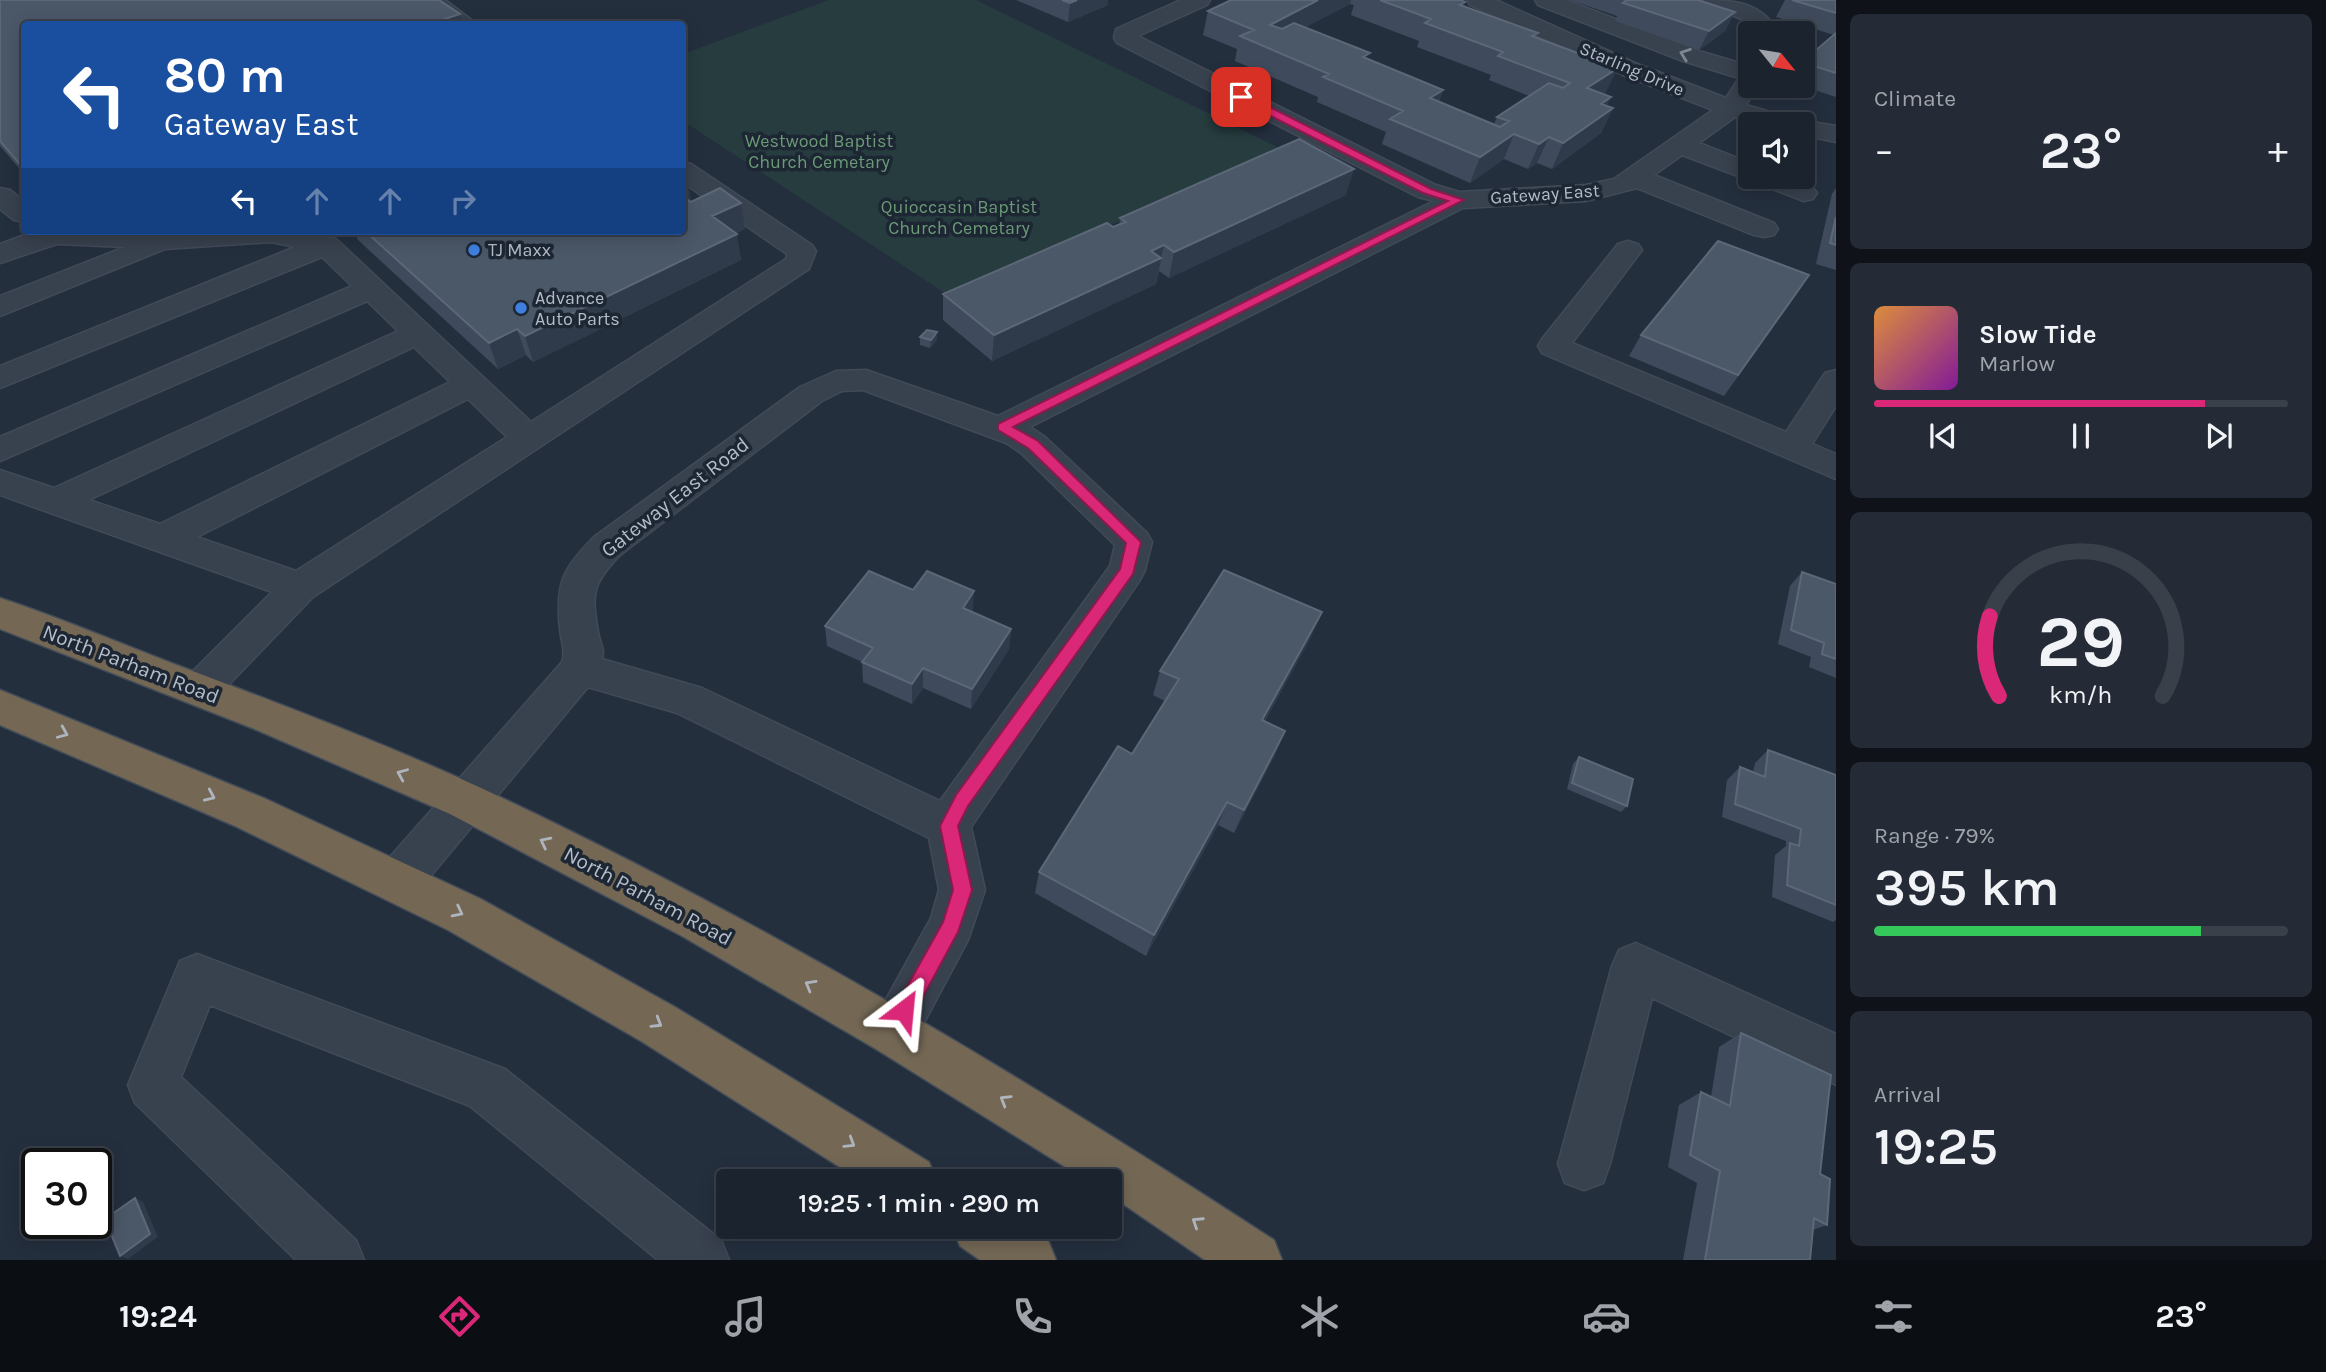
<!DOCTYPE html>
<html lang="en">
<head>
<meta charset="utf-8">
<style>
  :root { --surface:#1b232e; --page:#242b36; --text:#f1f3f6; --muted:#a0a4aa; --line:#39404a; --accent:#db2777 }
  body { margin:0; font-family:Karla,sans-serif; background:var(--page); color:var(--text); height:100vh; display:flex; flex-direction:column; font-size:26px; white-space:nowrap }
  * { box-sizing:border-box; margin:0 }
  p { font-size:23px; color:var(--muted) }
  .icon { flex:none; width:38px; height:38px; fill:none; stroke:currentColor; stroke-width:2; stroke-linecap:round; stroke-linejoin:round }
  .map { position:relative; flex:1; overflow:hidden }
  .panel { display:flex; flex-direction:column; gap:14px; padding:14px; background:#0f1319; width:490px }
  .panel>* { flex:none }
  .guide { position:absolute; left:21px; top:21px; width:665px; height:214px; border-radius:7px; box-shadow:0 4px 18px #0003,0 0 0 2px var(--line); background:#1a4fa0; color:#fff; overflow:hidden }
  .needle { width:46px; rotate:120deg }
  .tools { position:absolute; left:1738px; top:21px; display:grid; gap:14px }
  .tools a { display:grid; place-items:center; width:77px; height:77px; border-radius:7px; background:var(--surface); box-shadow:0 4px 18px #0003,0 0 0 2px var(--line); font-size:35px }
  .speed { position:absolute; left:21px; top:1148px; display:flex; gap:14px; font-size:35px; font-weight:700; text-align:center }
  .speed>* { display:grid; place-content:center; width:91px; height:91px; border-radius:50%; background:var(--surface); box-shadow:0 4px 18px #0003,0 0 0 2px var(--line); line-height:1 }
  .speed .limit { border:4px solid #111; border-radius:10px; background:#fff; color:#111 }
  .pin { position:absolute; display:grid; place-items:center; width:60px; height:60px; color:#fff; margin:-30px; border-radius:14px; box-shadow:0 4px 10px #0006 }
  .me { position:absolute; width:77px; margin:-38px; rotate:29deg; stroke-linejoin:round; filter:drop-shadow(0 0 5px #0008) }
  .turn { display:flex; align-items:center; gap:24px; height:147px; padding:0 28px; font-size:32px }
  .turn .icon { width:91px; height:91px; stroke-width:2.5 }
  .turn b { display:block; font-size:49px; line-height:60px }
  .lanes { display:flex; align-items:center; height:66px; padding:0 28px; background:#0003; justify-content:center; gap:35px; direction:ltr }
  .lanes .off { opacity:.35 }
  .big { font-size:52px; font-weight:600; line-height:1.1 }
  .panel .widget { flex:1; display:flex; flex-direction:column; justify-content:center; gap:10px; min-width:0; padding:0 24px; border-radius:10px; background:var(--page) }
  .panel .dial { align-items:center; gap:0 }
  .dial svg { height:182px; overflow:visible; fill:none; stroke:var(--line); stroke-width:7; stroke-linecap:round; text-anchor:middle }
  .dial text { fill:var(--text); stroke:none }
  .song { display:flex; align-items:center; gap:21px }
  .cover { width:84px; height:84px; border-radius:10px; background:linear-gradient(135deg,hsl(30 70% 55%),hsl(290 70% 35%)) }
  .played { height:7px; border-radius:4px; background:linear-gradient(90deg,var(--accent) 80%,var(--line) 80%) }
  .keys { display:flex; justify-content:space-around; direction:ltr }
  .heat { display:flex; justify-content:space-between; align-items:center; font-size:38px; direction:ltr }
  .charge { height:10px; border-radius:5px; background:linear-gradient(90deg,#34c759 79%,var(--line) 0) }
  .trip { position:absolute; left:716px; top:1169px; width:406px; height:70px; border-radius:7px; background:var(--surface); box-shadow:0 4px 18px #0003,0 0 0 2px var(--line); font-weight:600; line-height:70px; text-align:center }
  .tab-bar { display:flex; height:112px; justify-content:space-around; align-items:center; background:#0b0e12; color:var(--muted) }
  .tab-bar .icon { width:49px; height:49px }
  .tab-bar .active { color:var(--accent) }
  .tab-bar b { font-size:32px; color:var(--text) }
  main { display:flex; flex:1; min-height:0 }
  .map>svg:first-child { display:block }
  .green { fill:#263c3f }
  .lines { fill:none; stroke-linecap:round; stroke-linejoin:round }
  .minor-casing { stroke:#414a57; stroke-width:3 }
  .highway-casing { stroke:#434c59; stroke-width:3 }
  .minor { fill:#38414e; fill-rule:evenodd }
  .highway { fill:#746855; fill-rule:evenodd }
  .wall { fill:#3f4b5c; fill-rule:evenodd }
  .shaded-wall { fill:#2f3b4b }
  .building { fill:#4b5868; stroke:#5c6777; stroke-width:2 }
  .oneway { stroke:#7c8592 }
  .oneway2 { stroke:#aeb4bd }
  .route { fill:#db2777; stroke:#8e194d; stroke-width:2 }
  .shop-dot { fill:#3f7fe0; stroke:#1d2633; stroke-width:2.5 }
  .labels { text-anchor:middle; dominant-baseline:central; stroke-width:7; stroke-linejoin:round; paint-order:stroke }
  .far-street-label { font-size:18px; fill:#b4bcc9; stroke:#1d2633 }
  .far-park-label { font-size:18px; fill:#6b9a76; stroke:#1d2633 }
  .far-poi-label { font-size:18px; fill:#b4bcc9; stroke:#1d2633; text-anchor:start }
  .street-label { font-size:21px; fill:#b4bcc9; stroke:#1d2633 }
</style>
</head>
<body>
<main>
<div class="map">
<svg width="1836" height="1260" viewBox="0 0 1836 1260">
  <rect width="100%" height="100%" fill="#242f3e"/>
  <path class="green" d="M829 0H976L1284 150 948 295 683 121V54Z"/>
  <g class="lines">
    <defs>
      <path id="minor" d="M419 0H445L477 24H452Z
        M1181 0H1210L1207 5 1138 36 1436 185 1459 192 1586 185 1614 179 1713 110 1623 75 1470 5 1467 0H1496L1640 65 1726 98 1739 78 1683 61 1538 5 1535 0H1566L1699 51 1750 66V86H1758L1746 105 1800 120 1836 126V142L1802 135V124H1761L1735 117 1699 143 1750 163V177C1771 177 1804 173 1817 193L1813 199 1804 201 1682 155 1654 175 1774 223 1778 229 1774 235 1764 237 1754 235 1637 188 1586 201 1463 208 1030 427 1045 437 1147 533 1152 542 1145 570 1140 580 971 827 985 890 968 940 910 1049 893 1056 876 1049 868 1032 931 918 939 890 929 838 677 713 588 687 414 896 398 902 382 896 375 881 382 866 562 662C566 649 561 642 560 630 555 583 562 570 594 537L800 387 836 371 866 370 998 416 1434 201 1418 197 1117 43 1114 38 1116 29ZM863 390 1006 443 1021 453 1115 545 1110 566 940 801 702 688 602 659C605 649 600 643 598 632 591 592 593 584 620 555L822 401 842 391Z
        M1703 0C1738 0 1760 3 1781 33H1758L1749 22 1706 5Z
        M682 162 691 164 812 245 816 251 809 269 313 597 213 701 199 706 185 701 179 690 185 679 272 592 0 495V470L54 488 398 331 367 301 0 461V437L352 286 322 257 0 388V366L295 247 271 242 165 249 0 316V296L125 247 57 244 0 263V244L35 231H298L336 239 531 422 786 259 787 254 682 182ZM414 347 450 382 160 524 89 500ZM468 399 507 437 296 571 197 537Z
        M0 188 10 190 24 201V222L14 220 0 209Z
        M1628 241 1638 244 1642 250 1572 343 1786 432 1825 373 1836 370V406L1812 444 1836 454V479L1542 353 1538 346 1542 339 1618 244Z
        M1636 943 1836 1034V1085L1652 998 1610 1164 1603 1183 1584 1190 1565 1183 1558 1164 1612 966 1619 950Z
        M197 954 505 1069 721 1240 729 1260H658L470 1106 210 1005 181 1077 356 1240 364 1260H296L135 1103 128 1085 180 961Z"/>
      <path id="highway" d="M0 598C61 618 121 644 182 667 282 705 384 743 481 788 757 917 1019 1074 1274 1240L1282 1260H1205L1110 1195V1181H1088L876 1049 682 936 450 814 257 730 0 629Z
        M0 690 266 799 481 899 675 1007 929 1162 937 1181H862L641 1041 448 930 235 826 0 725Z
        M952 1227H1027L1048 1240 1056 1260H980L960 1246Z"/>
    </defs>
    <use href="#minor" class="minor-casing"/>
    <use href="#highway" class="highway-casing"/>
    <use href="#minor" class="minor"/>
    <use href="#highway" class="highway"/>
  </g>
  <path class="wall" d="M0 0 460 14 463 24H24V174L0 146Z
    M1016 0H1108V5L1068 22Z
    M1231 0H1461L1464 6 1536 38 1606 92 1604 94 1607 106 1613 108 1601 133 1552 169 1537 163 1528 169 1504 159 1470 183 1382 144 1386 132 1317 102 1318 97 1235 61 1237 49 1203 35 1208 11ZM1350 4 1354 5 1351 15 1419 41 1417 47 1491 75 1489 80 1529 96 1497 117 1494 124 1439 102 1443 90 1368 59 1305 27Z
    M1570 0H1698L1735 12 1725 31 1699 50 1615 21 1617 16Z
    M1785 0H1836V97L1802 86V62L1834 35 1776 17Z
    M687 180 691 202 745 229 736 233 741 260 533 362 526 355 498 369 358 240 354 231H682Z
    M1836 188V270L1816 264 1832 194Z
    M1346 195 1169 278 1159 271 1156 284 992 361 943 320V294L1113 227 1119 225 1120 218Z
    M1795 296 1724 396 1629 356 1641 335Z
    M937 332V340L930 348 920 345V337Z
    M1802 572 1836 584V678L1809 667 1811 657 1778 644 1790 586Z
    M913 590 973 611 972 612 1011 629 1009 649 971 709 923 688 912 704 863 682 862 662 827 646 825 626Z
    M1311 637 1265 721 1285 731 1275 755 1234 833 1218 825 1146 956 1035 893 1039 872 1132 754 1165 701 1153 695 1160 671Z
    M1768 750 1836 775V920L1833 922 1772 897 1775 855 1786 846V841L1722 817 1727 780 1740 767 1753 772 1755 763Z
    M1579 757 1627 806 1621 812 1567 789 1573 764Z
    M1741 1033 1820 1174 1827 1225 1813 1230 1810 1260H1683L1697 1183 1668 1167 1679 1105 1701 1092 1711 1097 1719 1047Z"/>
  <path class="shaded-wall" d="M1077 0H1108V5L1068 22 1070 3Z
    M1318 0H1351L1350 4 1266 48 1270 25Z
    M1735 12 1725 31 1699 50 1709 31Z
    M460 14 463 24H430Z
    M1618 68 1606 92 1576 113 1587 88Z
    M1443 90 1434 114 1430 98Z
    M1611 97 1602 116 1613 108 1601 133 1552 169 1563 143 1601 104Z
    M1514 134 1504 159 1470 183 1480 157Z
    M1549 137 1537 163 1528 169 1539 144Z
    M1354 169 1346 195 1169 278 1174 252Z
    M687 180 692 205 682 209V182Z
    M741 203 745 229 716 242 712 216Z
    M737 234 741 260 533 362 525 336Z
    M1164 245 1156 284 992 361 994 335Z
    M517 329 526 355 498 369 489 343Z
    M937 332V340L930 348 931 340Z
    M974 591 973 611 962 628 963 608Z
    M1322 612 1311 637 1252 744 1262 720Z
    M1011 629 1009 649 971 709 972 689Z
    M923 668V688L912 704V684Z
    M1285 731 1275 755 1234 833 1244 810Z
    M1227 802 1218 825 1146 956 1154 935Z
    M135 1198 143 1202 158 1237 128 1259 120 1256Z"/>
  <path class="building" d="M0 0H439L460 14 430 24H431H24V169L0 141Z
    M1062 0H1077L1070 3Z
    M1231 0H1318L1270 25 1282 29 1294 23 1370 53 1363 57 1443 90 1430 98 1500 127 1509 121 1497 117 1549 83 1563 88 1570 83 1498 56 1503 52 1425 23 1431 19 1380 0H1461L1465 2 1460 5 1538 33 1532 36 1618 68 1587 88 1611 97 1601 104 1613 108 1563 143 1549 137 1539 144 1514 134 1480 157 1390 119 1403 111 1323 77 1329 74 1240 36 1254 30 1208 11Z
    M1627 0H1698L1735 12 1709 31 1623 3Z
    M1792 0H1836V13Z
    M1836 33V73L1802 62Z
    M1299 139 1354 169 1174 252 1164 245 1151 251 1161 258 994 335 943 294 1107 223 1113 227 1126 222 1120 218Z
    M720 188 741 203 712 216 737 234 525 336 517 329 489 343 365 231H682V196L691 202Z
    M1836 217V245L1830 243Z
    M1718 241 1809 275 1738 375 1641 335Z
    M927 330 937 332 931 340 920 337Z
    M1224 570 1322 612 1262 720 1285 731 1244 810 1227 802 1154 935 1039 872 1118 746 1132 754 1179 679 1160 671Z
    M869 571 913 590 927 571 974 591 963 608 1011 629 972 689 923 668 912 684 862 662 873 648 825 626Z
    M1802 572 1836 584V659L1822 654 1824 643 1791 630Z
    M1768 750 1836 775V905L1787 885 1790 843 1799 846 1801 829 1735 804 1740 767 1765 777Z
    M1579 757 1633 779 1627 806 1572 783Z
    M1741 1033 1831 1075 1820 1174 1830 1179 1827 1225 1814 1218 1810 1260H1705L1720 1171 1690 1155 1701 1092 1730 1106Z
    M135 1198 150 1234 120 1256 105 1219Z"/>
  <defs><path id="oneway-chevron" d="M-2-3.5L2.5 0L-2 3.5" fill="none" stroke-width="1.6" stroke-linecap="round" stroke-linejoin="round" transform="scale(1.75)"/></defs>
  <use class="oneway" href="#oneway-chevron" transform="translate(1685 54) rotate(-160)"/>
  <g class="oneway2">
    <use href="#oneway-chevron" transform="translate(63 733) rotate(23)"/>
    <use href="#oneway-chevron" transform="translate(402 774) rotate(-157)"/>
    <use href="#oneway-chevron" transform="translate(210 796) rotate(24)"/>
    <use href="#oneway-chevron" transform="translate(545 842) rotate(-153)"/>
    <use href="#oneway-chevron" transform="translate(458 912) rotate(27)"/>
    <use href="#oneway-chevron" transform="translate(810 985) rotate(-150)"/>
    <use href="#oneway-chevron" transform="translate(657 1023) rotate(31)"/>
    <use href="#oneway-chevron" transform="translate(1005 1100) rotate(-149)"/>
    <use href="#oneway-chevron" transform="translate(850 1143) rotate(32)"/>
    <use href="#oneway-chevron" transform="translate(1197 1222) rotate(-147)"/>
  </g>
  <path class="route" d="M1237 94H1244L1431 189 1464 200 1013 427 1038 441 1141 542 1133 574 968 806 958 826 972 890 958 932 912 1017 904 1020 897 1017 894 1010 943 922 953 890 940 826 956 795 1120 569 1126 543 1028 448 998 430V424L1448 201 1423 193 1237 99Z"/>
  <g class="shop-dot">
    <circle cx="474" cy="250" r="7"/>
    <circle cx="521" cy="308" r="7"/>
  </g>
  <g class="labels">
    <g class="far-street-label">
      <text transform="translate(1632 69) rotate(23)">Starling Drive</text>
      <text transform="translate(1545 194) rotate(-4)">Gateway East</text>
    </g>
    <g class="far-park-label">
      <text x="819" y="141">Westwood Baptist<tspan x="819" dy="21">Church Cemetary</tspan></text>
      <text x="959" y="207">Quioccasin Baptist<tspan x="959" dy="21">Church Cemetary</tspan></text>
    </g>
    <g class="far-poi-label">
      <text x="488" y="250">TJ Maxx</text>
      <text x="535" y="298">Advance<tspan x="535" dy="21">Auto Parts</tspan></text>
    </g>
    <g class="street-label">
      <text transform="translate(675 497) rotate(-38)">Gateway East Road</text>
      <text transform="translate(131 664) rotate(21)">North Parham Road</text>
      <text transform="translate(648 896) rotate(28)">North Parham Road</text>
    </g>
  </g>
</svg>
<div class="tools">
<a><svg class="needle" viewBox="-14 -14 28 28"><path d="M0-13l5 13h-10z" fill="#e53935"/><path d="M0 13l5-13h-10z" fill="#a0a4aa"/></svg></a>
<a><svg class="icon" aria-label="sound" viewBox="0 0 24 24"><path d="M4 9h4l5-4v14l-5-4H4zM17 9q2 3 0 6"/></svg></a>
</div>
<div class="speed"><div class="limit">30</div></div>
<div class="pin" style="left:1241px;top:97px;background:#d93025"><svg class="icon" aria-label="arrive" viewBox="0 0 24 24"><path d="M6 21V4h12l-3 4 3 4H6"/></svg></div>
<svg class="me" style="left:904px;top:1010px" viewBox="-20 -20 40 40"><path d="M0-17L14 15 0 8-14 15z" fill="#db2777" stroke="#fff" stroke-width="4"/></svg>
<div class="trip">19:25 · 1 min · 290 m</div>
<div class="guide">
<div class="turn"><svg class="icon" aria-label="left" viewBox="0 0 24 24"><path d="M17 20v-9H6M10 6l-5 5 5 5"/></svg><div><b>80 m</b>Gateway East</div></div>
<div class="lanes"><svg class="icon" aria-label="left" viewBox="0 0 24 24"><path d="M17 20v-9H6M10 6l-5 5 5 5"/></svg><svg class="icon off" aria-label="ahead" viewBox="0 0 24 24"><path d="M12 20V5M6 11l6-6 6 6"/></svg><svg class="icon off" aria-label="ahead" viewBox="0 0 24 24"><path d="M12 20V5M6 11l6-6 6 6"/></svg><svg class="icon off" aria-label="right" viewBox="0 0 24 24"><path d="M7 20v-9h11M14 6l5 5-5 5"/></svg></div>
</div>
</div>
<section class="panel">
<div class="widget"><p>Climate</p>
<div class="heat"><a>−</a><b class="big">23°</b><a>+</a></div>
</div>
<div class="widget">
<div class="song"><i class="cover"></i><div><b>Slow Tide</b><p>Marlow</p></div></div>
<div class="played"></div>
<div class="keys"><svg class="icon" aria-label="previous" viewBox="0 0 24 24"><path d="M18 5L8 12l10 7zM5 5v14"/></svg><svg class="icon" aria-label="pause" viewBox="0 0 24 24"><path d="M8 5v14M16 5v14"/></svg><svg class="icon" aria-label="next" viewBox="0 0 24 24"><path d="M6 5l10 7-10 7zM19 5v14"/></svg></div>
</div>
<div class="widget dial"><svg viewBox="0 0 100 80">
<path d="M14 69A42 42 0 1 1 86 69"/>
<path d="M14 69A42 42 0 0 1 10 34" stroke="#db2777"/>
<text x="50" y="56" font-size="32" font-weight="700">29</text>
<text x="50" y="72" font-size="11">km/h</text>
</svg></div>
<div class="widget"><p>Range · 79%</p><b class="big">395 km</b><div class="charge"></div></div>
<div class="widget"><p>Arrival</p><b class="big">19:25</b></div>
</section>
</main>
<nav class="tab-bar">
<b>19:24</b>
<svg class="icon active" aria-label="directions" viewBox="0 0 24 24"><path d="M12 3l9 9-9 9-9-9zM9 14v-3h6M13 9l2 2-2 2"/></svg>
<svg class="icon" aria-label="music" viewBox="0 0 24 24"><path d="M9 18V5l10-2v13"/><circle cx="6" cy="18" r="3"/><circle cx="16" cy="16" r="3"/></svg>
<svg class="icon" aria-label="phone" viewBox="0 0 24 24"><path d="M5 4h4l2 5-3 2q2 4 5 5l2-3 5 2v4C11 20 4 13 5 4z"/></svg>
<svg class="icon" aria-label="climate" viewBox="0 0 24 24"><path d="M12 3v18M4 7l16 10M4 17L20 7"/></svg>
<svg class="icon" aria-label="car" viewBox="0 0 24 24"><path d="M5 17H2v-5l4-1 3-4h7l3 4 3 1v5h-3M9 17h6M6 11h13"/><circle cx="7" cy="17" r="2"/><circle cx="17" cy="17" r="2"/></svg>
<svg class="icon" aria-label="filters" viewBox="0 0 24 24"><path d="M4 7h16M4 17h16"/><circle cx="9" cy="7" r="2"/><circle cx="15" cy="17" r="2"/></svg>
<b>23°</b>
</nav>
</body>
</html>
